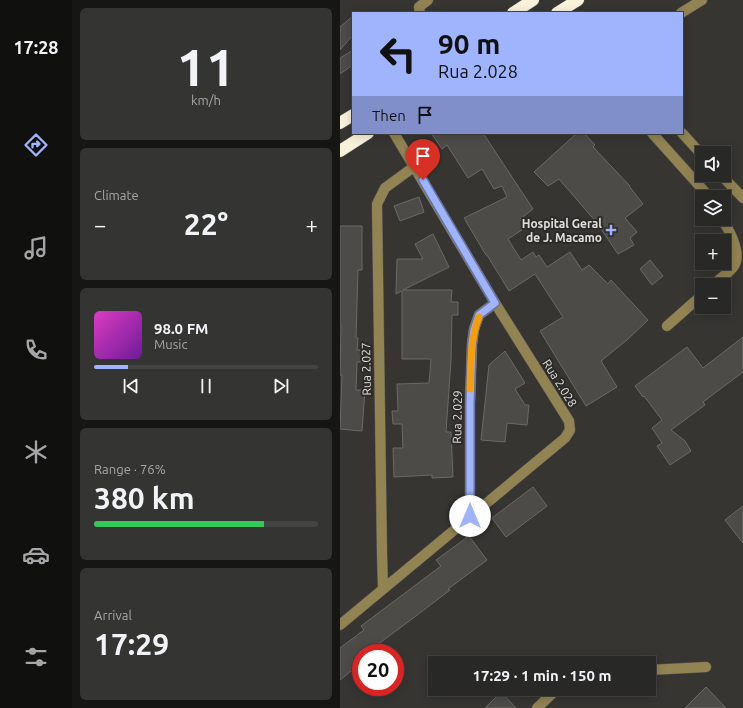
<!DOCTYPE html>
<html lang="en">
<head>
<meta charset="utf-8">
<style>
  :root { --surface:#282826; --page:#343432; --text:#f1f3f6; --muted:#a5a6a7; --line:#444443; --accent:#a0b3fd }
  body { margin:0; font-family:Ubuntu,sans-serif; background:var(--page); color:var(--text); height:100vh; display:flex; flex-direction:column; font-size:15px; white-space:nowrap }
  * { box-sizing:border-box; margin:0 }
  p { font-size:13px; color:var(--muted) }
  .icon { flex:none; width:22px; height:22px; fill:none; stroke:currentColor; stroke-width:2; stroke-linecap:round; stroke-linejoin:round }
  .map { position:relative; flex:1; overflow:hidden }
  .panel { display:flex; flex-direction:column; gap:8px; padding:8px; background:#161615; width:268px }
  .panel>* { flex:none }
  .guide { position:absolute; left:12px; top:12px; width:331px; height:122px; border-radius:0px; box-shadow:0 2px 10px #0003,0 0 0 1px var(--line); background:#a0b3fd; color:#111; overflow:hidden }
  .fabs { position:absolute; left:355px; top:146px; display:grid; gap:8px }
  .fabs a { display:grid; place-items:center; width:36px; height:36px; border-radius:0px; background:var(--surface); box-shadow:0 2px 10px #0003,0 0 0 1px var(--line); font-size:20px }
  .speed { position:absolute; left:12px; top:644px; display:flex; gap:8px; font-size:20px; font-weight:700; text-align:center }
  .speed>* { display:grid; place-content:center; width:52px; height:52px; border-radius:50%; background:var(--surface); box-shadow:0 2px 10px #0003,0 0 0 1px var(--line); line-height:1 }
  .speed .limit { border:6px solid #d22; background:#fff; color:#111 }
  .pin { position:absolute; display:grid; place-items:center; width:34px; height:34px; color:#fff; margin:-41px -17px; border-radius:50% 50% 50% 0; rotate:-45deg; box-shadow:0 0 4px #0007 }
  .pin .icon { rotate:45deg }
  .me { position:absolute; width:44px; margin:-22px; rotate:0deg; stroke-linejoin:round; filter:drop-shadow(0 0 3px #0008) }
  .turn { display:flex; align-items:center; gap:14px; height:84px; padding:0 20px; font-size:18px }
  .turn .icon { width:52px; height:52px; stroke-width:2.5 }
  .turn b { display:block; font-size:28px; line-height:34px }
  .then { display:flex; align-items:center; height:38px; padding:0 20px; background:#0003; gap:8px; font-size:15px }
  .big { font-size:30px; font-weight:700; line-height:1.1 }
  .panel .widget { flex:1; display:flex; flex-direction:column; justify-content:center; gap:6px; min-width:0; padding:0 14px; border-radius:6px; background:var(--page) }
  .panel .dial { align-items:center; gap:0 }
  .dial b { font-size:52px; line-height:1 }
  .song { display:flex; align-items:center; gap:12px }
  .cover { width:48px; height:48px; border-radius:6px; background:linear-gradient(135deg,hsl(310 70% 55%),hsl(280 70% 35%)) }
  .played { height:4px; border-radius:2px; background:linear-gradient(90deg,var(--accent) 15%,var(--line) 15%) }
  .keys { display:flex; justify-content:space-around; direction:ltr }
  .heat { display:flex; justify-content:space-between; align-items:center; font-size:22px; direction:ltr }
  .charge { height:6px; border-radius:3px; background:linear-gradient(90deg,#34c759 76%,var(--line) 0) }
  .trip { position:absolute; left:88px; top:656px; width:228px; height:40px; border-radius:0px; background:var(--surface); box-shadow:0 2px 10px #0003,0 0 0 1px var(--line); font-weight:700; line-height:40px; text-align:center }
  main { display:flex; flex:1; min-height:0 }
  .dock { display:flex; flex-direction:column; width:72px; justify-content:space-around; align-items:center; background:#10100f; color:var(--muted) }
  .dock .icon { width:28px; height:28px }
  .dock .current { color:var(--accent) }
  .dock b { font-size:18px; color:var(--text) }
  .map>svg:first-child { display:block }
  .building { fill:#4c4b48; stroke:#6b6a67 }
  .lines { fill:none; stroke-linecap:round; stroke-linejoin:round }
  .minor-casing { stroke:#555451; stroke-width:11 }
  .highway-casing { stroke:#555451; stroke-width:13 }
  .minor { stroke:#928353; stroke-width:10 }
  .highway { stroke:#f9f2db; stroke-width:12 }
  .route-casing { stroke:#6874a4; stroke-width:10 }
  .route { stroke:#a0b3fd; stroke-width:7 }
  .slow { stroke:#f59e0b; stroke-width:7 }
  .poi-dot { fill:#a0b3fd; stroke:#2c2b28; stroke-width:1.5 }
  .labels { text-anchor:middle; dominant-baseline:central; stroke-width:4; stroke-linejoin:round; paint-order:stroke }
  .poi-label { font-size:12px; font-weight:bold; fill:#e0dfdd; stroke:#2c2b28; text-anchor:end }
  .street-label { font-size:12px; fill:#e0dfdd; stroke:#2c2b28 }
</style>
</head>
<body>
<main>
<nav class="dock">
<b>17:28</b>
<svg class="icon current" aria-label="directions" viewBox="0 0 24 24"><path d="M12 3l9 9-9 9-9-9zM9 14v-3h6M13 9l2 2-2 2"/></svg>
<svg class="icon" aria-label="music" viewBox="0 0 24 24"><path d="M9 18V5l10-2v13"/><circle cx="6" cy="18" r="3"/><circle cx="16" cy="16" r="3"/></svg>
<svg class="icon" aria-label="phone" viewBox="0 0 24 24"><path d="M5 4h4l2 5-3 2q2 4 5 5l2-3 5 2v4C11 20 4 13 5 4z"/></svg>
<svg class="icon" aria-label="climate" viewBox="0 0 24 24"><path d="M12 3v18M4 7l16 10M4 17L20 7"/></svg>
<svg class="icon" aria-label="car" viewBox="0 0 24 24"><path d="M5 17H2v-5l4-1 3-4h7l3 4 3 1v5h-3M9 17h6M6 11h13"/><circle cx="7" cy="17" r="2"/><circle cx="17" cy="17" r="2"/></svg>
<svg class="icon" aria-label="filters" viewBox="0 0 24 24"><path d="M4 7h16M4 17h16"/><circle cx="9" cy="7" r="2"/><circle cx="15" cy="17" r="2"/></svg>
</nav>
<section class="panel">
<div class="widget dial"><b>11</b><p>km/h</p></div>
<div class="widget"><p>Climate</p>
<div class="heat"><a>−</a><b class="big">22°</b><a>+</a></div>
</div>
<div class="widget">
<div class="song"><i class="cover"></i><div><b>98.0 FM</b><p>Music</p></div></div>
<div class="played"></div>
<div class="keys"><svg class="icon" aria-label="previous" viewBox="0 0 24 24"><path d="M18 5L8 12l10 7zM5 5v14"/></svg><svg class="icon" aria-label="pause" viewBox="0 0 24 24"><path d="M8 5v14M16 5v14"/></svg><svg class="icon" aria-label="next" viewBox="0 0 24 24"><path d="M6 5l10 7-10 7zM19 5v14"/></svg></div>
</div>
<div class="widget"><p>Range · 76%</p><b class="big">380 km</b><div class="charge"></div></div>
<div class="widget"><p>Arrival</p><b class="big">17:29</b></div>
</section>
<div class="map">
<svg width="403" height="708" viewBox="0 0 403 708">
  <rect width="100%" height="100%" fill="#363532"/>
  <path class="building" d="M13 16V35L0 50V27Z
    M13 50V65L0 74V58Z
    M91 133H143L193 209 180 219 185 228 168 239 181 260 193 252 196 257 199 255 207 267 230 252 242 270 249 265 268 284 271 280 308 320 288 339 261 361 277 387 246 406 200 331 223 317 195 274 169 291 147 255H146L124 218 167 197 162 186 154 189 142 169 128 178 107 145 102 149Z
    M237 133H244L255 145 253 147 290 186H289L303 204 285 218 297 232 290 238 294 245 278 254 257 223 219 179 208 186 194 172Z
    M79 197 84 212 60 221 54 206Z
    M0 226H22V270H18L16 338H18L17 350H23V362H17L16 390H25L22 431 0 429 2 375H0L1 326H0Z
    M93 234 109 267 63 290H112L111 302H118V315H112L111 360 106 432H111L113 477 92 478V475L54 477 53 448H63L62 424H53L52 411H58L57 384 89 383 91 359H62V291L56 294 57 259H83L75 244Z
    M310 260 323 276 312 285 300 269Z
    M403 337V372L363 402 365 405 331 430 345 441 351 451 330 465 317 446 322 443 312 428 322 420 304 396 303 397 295 386 347 347 363 368Z
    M165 351 185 383 175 389 185 405H189L187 425 167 423 165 442 141 440 149 365Z
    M193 487 207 506 166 537 152 518Z
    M403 506V543L385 520Z
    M129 536 147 560 108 589 110 590 68 622 26 653H21V663L0 680V648L24 630 21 626 101 566 96 560Z
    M366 687 386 708H345Z
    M161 692 176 708H145Z"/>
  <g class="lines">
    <defs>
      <path id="minor" d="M80 13 79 7 88 0
        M341 13 362 0
        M312 133 364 191 368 197
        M342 133 362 155
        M381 175 403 198
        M373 285C379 279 389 273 394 266 402 253 389 230 382 219
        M327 326 362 295
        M130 516V403L132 344 134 329 139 315 155 303
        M43 588 42 553 37 204 45 188 75 166
        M0 625 225 438 230 430 229 421 155 303 54 133
        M309 670 366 667
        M197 708 217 689"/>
      <path id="highway" d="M173 13 193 0
        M217 13 238 0
        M0 123 13 115
        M0 151 28 133"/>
    </defs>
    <use href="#minor" class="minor-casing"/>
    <use href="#highway" class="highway-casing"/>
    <use href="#minor" class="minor"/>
    <use href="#highway" class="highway"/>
  </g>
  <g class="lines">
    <defs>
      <path id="route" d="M83 180 155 303 139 315 134 330 132 344 130 403V516"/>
    </defs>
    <use href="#route" class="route-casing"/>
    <use href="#route" class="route"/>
    <path class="slow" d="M130 389C131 364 130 340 139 317"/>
  </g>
  <path class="poi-dot" d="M269 224h4v4h4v4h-4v4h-4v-4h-4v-4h4z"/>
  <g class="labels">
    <g class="poi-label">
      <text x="262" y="223">Hospital Geral<tspan x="262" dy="14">de J. Macamo</tspan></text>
    </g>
    <g class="street-label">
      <text transform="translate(26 369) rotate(-91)">Rua 2.027</text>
      <text transform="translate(220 383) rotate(58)">Rua 2.028</text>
      <text transform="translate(117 417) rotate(-89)">Rua 2.029</text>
    </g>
  </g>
</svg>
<div class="fabs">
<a><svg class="icon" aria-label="sound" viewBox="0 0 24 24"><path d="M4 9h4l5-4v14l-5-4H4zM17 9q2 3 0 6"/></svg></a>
<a><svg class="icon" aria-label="layers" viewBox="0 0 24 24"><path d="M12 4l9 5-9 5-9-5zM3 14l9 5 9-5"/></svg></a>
<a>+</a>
<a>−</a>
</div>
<div class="speed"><div class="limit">20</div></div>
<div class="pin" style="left:83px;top:180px;background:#d93025"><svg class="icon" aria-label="arrive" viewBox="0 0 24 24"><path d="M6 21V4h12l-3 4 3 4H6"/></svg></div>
<svg class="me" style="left:130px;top:516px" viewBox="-20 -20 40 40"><circle r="19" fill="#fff"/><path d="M0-13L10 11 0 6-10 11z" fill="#a0b3fd"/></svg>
<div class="trip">17:29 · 1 min · 150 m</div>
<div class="guide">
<div class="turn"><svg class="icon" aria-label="left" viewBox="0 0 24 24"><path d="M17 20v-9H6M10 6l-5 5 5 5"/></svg><div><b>90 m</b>Rua 2.028</div></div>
<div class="then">Then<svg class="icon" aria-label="arrive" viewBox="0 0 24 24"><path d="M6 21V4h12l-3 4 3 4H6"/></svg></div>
</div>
</div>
</main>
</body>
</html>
